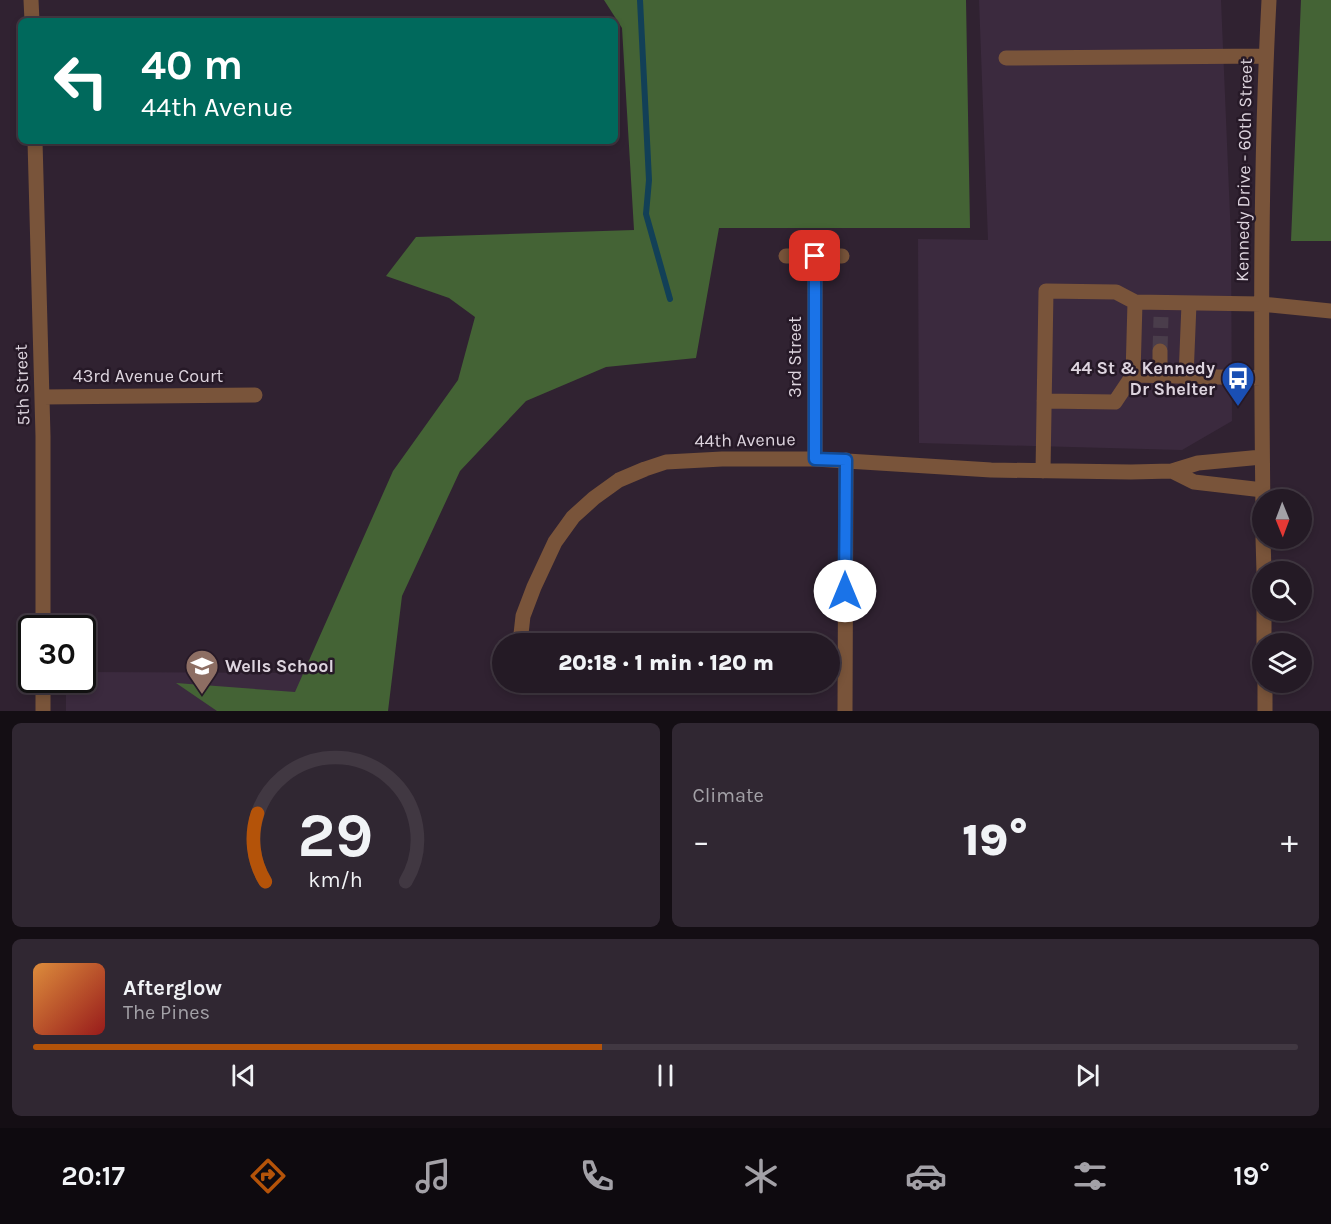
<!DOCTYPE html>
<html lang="en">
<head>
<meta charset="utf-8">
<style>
  :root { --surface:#241a25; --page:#302732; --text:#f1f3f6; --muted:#a3a1a7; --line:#413842; --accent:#b45309 }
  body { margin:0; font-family:Karla,sans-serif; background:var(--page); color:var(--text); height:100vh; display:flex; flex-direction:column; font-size:22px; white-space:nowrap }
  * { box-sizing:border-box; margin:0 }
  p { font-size:20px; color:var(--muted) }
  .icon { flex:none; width:33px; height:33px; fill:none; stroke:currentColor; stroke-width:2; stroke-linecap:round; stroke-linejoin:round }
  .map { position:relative; height:711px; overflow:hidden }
  .side { display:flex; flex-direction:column; gap:12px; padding:12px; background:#140e14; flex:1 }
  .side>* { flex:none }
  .top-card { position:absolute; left:18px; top:18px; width:600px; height:126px; border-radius:9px; box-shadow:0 3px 9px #0003,0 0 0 2px var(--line); background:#00695c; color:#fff; overflow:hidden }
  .needle { width:39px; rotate:179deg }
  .fabs { position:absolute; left:1252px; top:489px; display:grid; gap:12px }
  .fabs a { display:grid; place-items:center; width:60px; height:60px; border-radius:50%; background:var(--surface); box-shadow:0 3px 9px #0003,0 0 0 2px var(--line); font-size:30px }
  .speed { position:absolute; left:18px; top:615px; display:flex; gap:12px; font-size:30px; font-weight:700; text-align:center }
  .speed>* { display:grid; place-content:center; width:78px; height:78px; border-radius:50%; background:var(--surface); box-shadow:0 3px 9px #0003,0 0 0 2px var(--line); line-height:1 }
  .speed .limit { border:3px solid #111; border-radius:9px; background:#fff; color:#111 }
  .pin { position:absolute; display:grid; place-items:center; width:51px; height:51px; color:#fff; margin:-26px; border-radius:12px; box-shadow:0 3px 9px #0006 }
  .me { position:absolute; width:66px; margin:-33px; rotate:0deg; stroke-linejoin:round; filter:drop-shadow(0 0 4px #0008) }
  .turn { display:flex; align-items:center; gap:21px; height:126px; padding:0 24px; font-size:27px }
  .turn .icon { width:78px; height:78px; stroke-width:2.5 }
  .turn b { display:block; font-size:42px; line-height:51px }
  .big { font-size:45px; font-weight:800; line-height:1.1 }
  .side .card { flex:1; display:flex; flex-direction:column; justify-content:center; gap:9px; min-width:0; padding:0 21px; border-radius:9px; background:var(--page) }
  .side .dial { align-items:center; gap:0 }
  .dial svg { height:156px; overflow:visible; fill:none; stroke:var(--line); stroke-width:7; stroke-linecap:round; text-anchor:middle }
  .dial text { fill:var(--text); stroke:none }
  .song { display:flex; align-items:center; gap:18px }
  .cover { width:72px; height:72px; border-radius:9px; background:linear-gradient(135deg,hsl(30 70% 55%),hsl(0 70% 35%)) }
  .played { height:6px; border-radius:3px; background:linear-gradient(90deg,var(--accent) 45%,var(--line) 45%) }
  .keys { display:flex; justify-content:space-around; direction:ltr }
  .heat { display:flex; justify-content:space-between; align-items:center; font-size:33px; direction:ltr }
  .side .tiles { flex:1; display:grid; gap:12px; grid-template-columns:1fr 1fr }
  .card:last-child { grid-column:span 2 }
  .trip { position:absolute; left:492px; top:633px; width:348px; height:60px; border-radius:30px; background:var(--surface); box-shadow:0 3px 9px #0003,0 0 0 2px var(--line); font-weight:800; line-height:60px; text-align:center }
  .dock { display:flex; height:96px; justify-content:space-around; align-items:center; background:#0e0a0f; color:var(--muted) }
  .dock .icon { width:42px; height:42px }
  .dock .selected { color:var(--accent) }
  .dock b { font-size:27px; color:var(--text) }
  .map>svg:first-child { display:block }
  .built { fill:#3b2a3e }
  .forest { fill:#446335 }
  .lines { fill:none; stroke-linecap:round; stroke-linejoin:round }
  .stream { stroke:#124057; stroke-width:6 }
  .minor-tunnel { stroke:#4a3d4b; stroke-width:15; stroke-dasharray:15 8; stroke-linecap:butt }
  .minor { stroke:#79543a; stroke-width:15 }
  .route-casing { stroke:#114b97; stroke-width:15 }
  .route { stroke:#1a73e8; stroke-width:10 }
  .labels { text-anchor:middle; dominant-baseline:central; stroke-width:5; stroke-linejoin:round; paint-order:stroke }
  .street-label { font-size:18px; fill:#ddd4de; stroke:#261927 }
  .poi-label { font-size:18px; font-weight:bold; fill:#ddd4de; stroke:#261927; text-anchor:end }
</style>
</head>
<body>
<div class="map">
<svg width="1331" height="711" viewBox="0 0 1331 711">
  <rect width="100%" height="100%" fill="#302231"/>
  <path class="built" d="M979 0H1221L1231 239 1232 421 1182 450 919 443 918 239 988 240Z
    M83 672 339 673V711H66V680H82Z"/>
  <path class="forest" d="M604 0H966L970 228H719L696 358 606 367 526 401 460 471 402 596 388 711H217L176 683 295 692 393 471 458 380 475 317 449 298 386 276 416 237 634 230 622 28Z
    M1301 0H1331V241H1291Z"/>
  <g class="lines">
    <path class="stream" d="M640 0 649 180 646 214 670 299"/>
    <path class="minor-tunnel" d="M1160 351 1161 317"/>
    <path class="minor" d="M31 0 32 21
      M1006 58 1266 56
      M35 141 43 436V628
      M786 256H842
      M815 256V459
      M1133 375 1261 378
      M1160 376V351
      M1186 377 1189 304
      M42 397 255 395
      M1044 401 1115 402 1133 375 1135 302
      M1043 471 1046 291 1116 292 1135 302 1261 304 1331 311
      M1172 471 1194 482 1263 490
      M1263 512C1261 341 1260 170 1269 0
      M1263 538 1264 572
      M1264 610V644
      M523 644 521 634 523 616 534 587 555 542 573 517 594 498 619 480 645 469 666 462 722 459H815L991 470 1131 472 1172 471 1198 463 1262 457
      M1265 682V711
      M43 711V680
      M845 711 846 460"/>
  </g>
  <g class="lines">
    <defs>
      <path id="route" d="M815 256V459L846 460 845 591"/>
    </defs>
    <use href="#route" class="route-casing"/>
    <use href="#route" class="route"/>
  </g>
  <defs>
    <symbol id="bus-pin" viewBox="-11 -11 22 30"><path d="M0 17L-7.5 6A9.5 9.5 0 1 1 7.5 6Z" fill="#1a4fb4" stroke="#261927"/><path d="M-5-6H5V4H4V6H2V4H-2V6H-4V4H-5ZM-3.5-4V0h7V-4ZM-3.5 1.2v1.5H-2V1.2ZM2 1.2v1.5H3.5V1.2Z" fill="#fff"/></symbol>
    <symbol id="school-pin" viewBox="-11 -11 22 30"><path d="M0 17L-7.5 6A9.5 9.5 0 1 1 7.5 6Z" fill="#8d6e63" stroke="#261927"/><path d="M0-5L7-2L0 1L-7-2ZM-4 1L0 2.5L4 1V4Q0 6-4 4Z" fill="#fff"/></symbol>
  </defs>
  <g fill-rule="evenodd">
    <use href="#bus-pin" x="1219" y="359" width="38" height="52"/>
    <use href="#school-pin" x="183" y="647" width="38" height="52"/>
  </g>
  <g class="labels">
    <g class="street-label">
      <text transform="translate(1244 170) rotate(-89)">Kennedy Drive - 60th Street</text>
      <text transform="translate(795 357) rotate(-90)">3rd Street</text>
      <text x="148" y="376">43rd Avenue Court</text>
      <text transform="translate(22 385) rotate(-92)">5th Street</text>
      <text transform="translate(745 440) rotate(-1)">44th Avenue</text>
    </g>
    <g class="poi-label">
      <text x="1215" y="368">44 St &amp; Kennedy<tspan x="1215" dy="21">Dr Shelter</tspan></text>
      <text x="225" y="666" text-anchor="start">Wells School</text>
    </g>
  </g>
</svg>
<div class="fabs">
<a><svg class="needle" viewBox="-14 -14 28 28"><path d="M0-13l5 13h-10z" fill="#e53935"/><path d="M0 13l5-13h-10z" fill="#a3a1a7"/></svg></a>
<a><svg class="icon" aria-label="search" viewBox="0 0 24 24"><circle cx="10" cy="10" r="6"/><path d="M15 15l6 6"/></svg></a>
<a><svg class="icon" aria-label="layers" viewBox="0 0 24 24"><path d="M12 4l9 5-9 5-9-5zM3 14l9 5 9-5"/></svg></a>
</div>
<div class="speed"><div class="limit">30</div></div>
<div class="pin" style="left:815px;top:256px;background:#d93025"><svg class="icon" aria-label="arrive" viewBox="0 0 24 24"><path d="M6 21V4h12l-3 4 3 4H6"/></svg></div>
<svg class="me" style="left:845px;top:591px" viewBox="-20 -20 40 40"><circle r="19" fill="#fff"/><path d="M0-13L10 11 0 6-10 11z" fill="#1a73e8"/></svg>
<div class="trip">20:18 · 1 min · 120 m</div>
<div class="top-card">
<div class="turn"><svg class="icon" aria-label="left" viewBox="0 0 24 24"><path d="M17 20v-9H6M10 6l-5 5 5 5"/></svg><div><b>40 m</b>44th Avenue</div></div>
</div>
</div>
<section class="side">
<div class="tiles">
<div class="card dial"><svg viewBox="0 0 100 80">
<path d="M14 69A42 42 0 1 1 86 69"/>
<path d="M14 69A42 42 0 0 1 10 34" stroke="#b45309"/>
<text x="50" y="56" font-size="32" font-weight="700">29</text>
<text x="50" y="72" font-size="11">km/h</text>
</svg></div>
<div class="card"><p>Climate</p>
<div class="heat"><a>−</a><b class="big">19°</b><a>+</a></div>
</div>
<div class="card">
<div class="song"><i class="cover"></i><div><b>Afterglow</b><p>The Pines</p></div></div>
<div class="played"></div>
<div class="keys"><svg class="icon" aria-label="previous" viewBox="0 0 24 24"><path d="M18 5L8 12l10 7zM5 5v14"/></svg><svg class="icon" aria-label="pause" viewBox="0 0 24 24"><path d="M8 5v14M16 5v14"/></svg><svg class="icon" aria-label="next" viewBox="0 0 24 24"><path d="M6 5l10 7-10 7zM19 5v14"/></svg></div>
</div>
</div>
</section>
<nav class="dock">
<b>20:17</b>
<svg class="icon selected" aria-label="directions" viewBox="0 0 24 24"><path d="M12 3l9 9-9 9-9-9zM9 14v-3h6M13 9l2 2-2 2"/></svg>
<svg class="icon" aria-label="music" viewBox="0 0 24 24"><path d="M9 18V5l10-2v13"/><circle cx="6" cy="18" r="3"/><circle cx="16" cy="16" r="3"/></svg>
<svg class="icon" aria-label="phone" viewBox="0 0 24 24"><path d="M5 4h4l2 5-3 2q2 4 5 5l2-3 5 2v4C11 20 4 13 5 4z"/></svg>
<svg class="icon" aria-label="climate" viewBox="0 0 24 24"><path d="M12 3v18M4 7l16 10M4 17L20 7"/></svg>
<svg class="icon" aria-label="car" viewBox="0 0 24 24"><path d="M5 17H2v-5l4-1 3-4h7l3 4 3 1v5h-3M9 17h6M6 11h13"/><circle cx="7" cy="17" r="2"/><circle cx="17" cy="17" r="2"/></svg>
<svg class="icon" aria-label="filters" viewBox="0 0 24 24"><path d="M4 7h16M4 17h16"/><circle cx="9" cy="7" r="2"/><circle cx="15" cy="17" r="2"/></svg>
<b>19°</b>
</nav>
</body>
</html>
